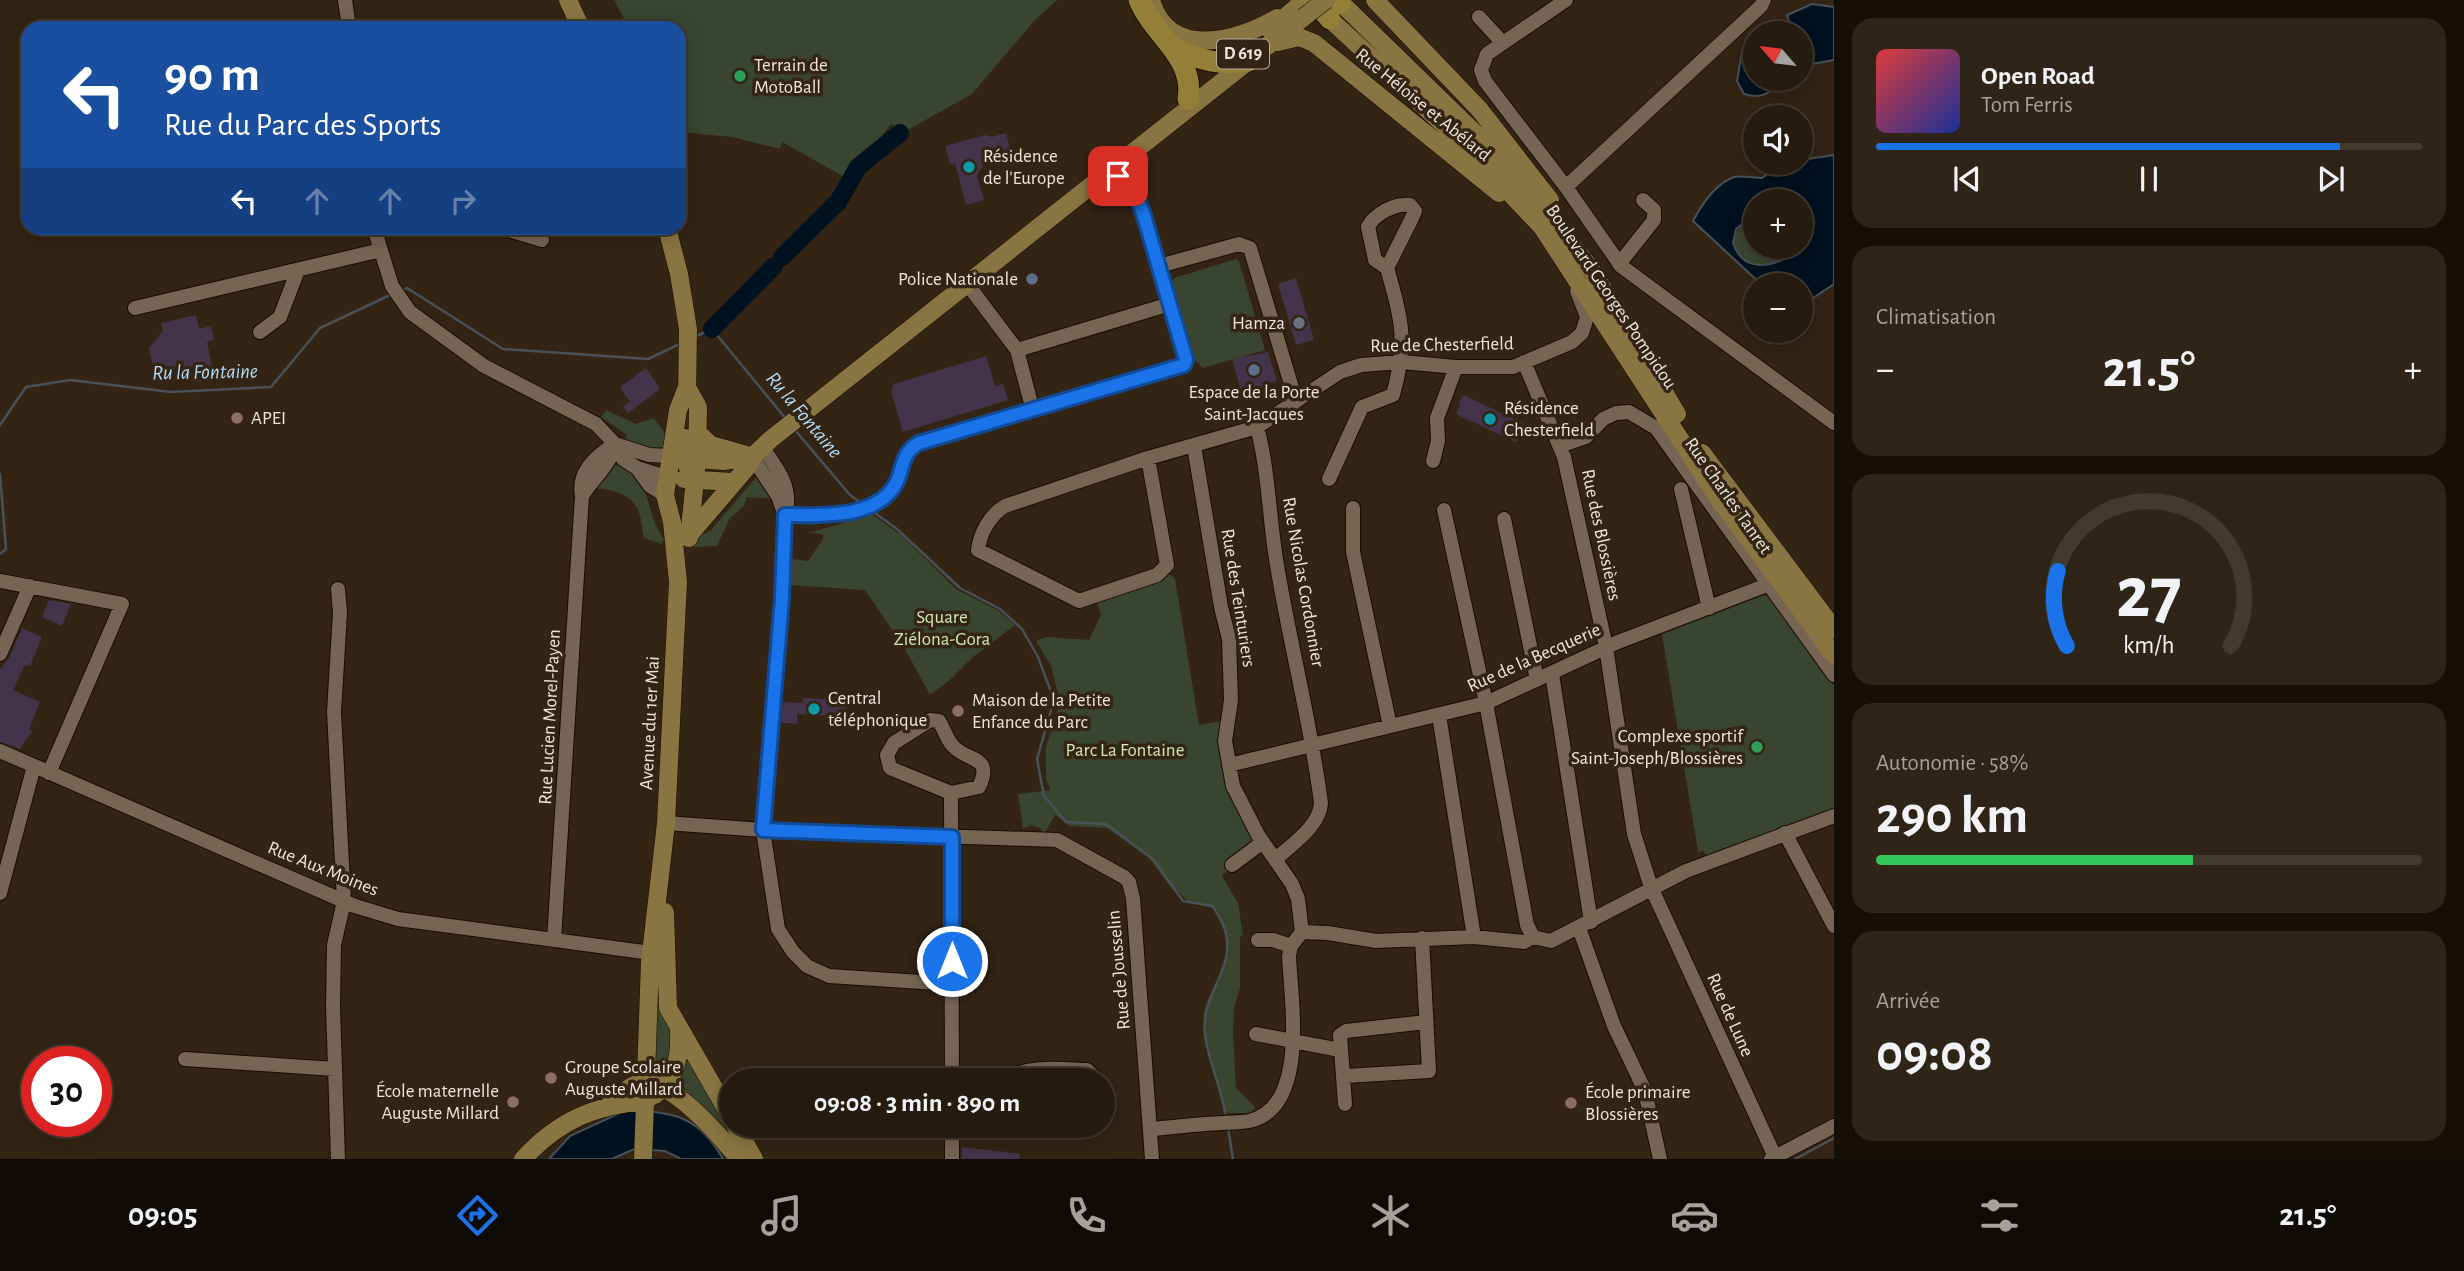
<!DOCTYPE html>
<html lang="fr">
<head>
<meta charset="utf-8">
<style>
  :root { --surface:#261b0f; --page:#2e2418; --text:#f1f3f6; --muted:#a4a19e; --line:#42392f; --accent:#1a73e8 }
  body { margin:0; font-family:"Alegreya Sans",sans-serif; background:var(--page); color:var(--text); height:100vh; display:flex; flex-direction:column; font-size:26px; white-space:nowrap }
  * { box-sizing:border-box; margin:0 }
  p { font-size:23px; color:var(--muted) }
  .icon { flex:none; width:38px; height:38px; fill:none; stroke:currentColor; stroke-width:2; stroke-linecap:round; stroke-linejoin:round }
  .map { position:relative; flex:1; overflow:hidden }
  .panel { display:flex; flex-direction:column; gap:18px; padding:18px; background:#150f08; width:630px }
  .panel>* { flex:none }
  .banner { position:absolute; left:21px; top:21px; width:665px; height:214px; border-radius:21px; box-shadow:0 4px 18px #0003,0 0 0 2px var(--line); background:#1a4fa0; color:#fff; overflow:hidden }
  .needle { width:46px; rotate:298deg }
  .buttons { position:absolute; left:1743px; top:21px; display:grid; gap:14px }
  .buttons a { display:grid; place-items:center; width:70px; height:70px; border-radius:50%; background:var(--surface); box-shadow:0 4px 18px #0003,0 0 0 2px var(--line); font-size:35px }
  .speed { position:absolute; left:21px; top:1046px; display:flex; gap:14px; font-size:35px; font-weight:700; text-align:center }
  .speed>* { display:grid; place-content:center; width:91px; height:91px; border-radius:50%; background:var(--surface); box-shadow:0 4px 18px #0003,0 0 0 2px var(--line); line-height:1 }
  .speed .limit { border:10px solid #d22; background:#fff; color:#111 }
  .pin { position:absolute; display:grid; place-items:center; width:60px; height:60px; color:#fff; margin:-30px; border-radius:14px; box-shadow:0 4px 10px #0006 }
  .me { position:absolute; width:77px; margin:-38px; rotate:0deg; stroke-linejoin:round; filter:drop-shadow(0 0 5px #0008) }
  .turn { display:flex; align-items:center; gap:24px; height:147px; padding:0 28px; font-size:32px }
  .turn .icon { width:91px; height:91px; stroke-width:2.5 }
  .turn b { display:block; font-size:49px; line-height:60px }
  .lanes { display:flex; align-items:center; height:66px; padding:0 28px; background:#0003; justify-content:center; gap:35px; direction:ltr }
  .lanes .off { opacity:.35 }
  .big { font-size:52px; font-weight:700; line-height:1.1 }
  .panel .widget { flex:1; display:flex; flex-direction:column; justify-content:center; gap:10px; min-width:0; padding:0 24px; border-radius:21px; background:var(--page) }
  .panel .dial { align-items:center; gap:0 }
  .dial svg { height:182px; overflow:visible; fill:none; stroke:var(--line); stroke-width:7; stroke-linecap:round; text-anchor:middle }
  .dial text { fill:var(--text); stroke:none }
  .song { display:flex; align-items:center; gap:21px }
  .cover { width:84px; height:84px; border-radius:10px; background:linear-gradient(135deg,hsl(0 70% 55%),hsl(230 70% 35%)) }
  .played { height:7px; border-radius:4px; background:linear-gradient(90deg,var(--accent) 85%,var(--line) 85%) }
  .keys { display:flex; justify-content:space-around; direction:ltr }
  .heat { display:flex; justify-content:space-between; align-items:center; font-size:38px; direction:ltr }
  .charge { height:10px; border-radius:5px; background:linear-gradient(90deg,#34c759 58%,var(--line) 0) }
  .trip { position:absolute; left:719px; top:1068px; width:396px; height:70px; border-radius:35px; background:var(--surface); box-shadow:0 4px 18px #0003,0 0 0 2px var(--line); font-weight:700; line-height:70px; text-align:center }
  .menu { display:flex; height:112px; justify-content:space-around; align-items:center; background:#0f0b06; color:var(--muted) }
  .menu .icon { width:49px; height:49px }
  .menu .on { color:var(--accent) }
  .menu b { font-size:32px; color:var(--text) }
  main { display:flex; flex:1; min-height:0 }
  .map>svg:first-child { display:block }
  .green { fill:#39452f }
  .water { fill:#001120; stroke:#485158; stroke-width:2; fill-rule:evenodd }
  .lines { fill:none; stroke-linecap:round; stroke-linejoin:round }
  .stream { stroke:#485158; stroke-width:2.5 }
  .river { stroke:#001120; stroke-width:18 }
  .building { fill:#44344b }
  .minor-casing { stroke:#1a0c01; stroke-width:16 }
  .major-casing { stroke:#1a0c01; stroke-width:19 }
  .highway-casing { stroke:#1a0c01; stroke-width:23 }
  .minor { stroke:#776553; stroke-width:14 }
  .major { stroke:#887542; stroke-width:18 }
  .highway { stroke:#937f37; stroke-width:21 }
  .major-bridge-casing { stroke:#1a0c01; stroke-width:19; stroke-linecap:butt }
  .major-bridge { stroke:#887542; stroke-width:18 }
  .route-casing { stroke:#114b97; stroke-width:18 }
  .route { stroke:#1a73e8; stroke-width:12 }
  .leisure-dot { fill:#2e9e5b; stroke:#332414; stroke-width:2.5 }
  .culture-dot { fill:#0f9aa8; stroke:#332414; stroke-width:2.5 }
  .service-dot { fill:#5c6f8a; stroke:#332414; stroke-width:2.5 }
  .worship-dot { fill:#6b7280; stroke:#332414; stroke-width:2.5 }
  .education-dot { fill:#8d6e63; stroke:#332414; stroke-width:2.5 }
  .labels { text-anchor:middle; dominant-baseline:central; stroke-width:7; stroke-linejoin:round; paint-order:stroke }
  .shield { fill:#332414; stroke:#b7ab9f; stroke-width:2 }
  .shield-label { font-size:18px; font-weight:bold; fill:#efe5db }
  .poi-label { font-size:19px; fill:#efe5db; stroke:#332414; text-anchor:start }
  .street-label { font-size:19px; fill:#efe5db; stroke:#332414 }
  .park-label { font-size:19px; fill:#cde8b5; stroke:#332414 }
  .water-label { font-size:21px; font-style:italic; fill:#b4ddfb; stroke:#332414 }
</style>
</head>
<body>
<main>
<div class="map">
<svg width="1834" height="1159" viewBox="0 0 1834 1159">
  <rect width="100%" height="100%" fill="#332414"/>
  <path class="green" d="M614 0H1057L1034 21 972 94 906 131 891 124 848 179 782 142 780 149 732 137 683 132 679 125V28H629Z
    M1750 218H1755V247H1790L1782 260C1775 262 1767 267 1760 266 1728 264 1726 233 1750 218Z
    M1236 259 1239 261 1265 350 1203 368 1195 360 1172 282 1174 278Z
    M606 410 636 424 654 418 666 435 662 451 623 440 627 435 601 417Z
    M611 463C656 476 642 510 664 539L661 544 644 538C642 531 642 523 640 516 635 493 608 488 589 488Z
    M758 475 776 499 747 497 744 506 730 518 717 546 694 547 699 536 711 530Z
    M867 511 901 535 956 589 997 610 1015 625 973 657 951 679 930 695 904 647 865 590 790 585 791 559 808 561 823 539V534L808 533 850 521Z
    M1169 574 1175 579 1199 725 1223 721 1227 791 1255 845 1222 876 1238 903 1243 936 1240 937V988L1234 1008 1233 1034 1236 1088 1254 1106 1255 1109 1249 1113H1225C1219 1079 1201 1047 1204 1012 1206 999 1214 989 1220 977 1230 956 1228 929 1216 909L1188 902 1179 892 1173 890 1149 858 1107 828 1069 826 1055 815 1044 834 1040 828 1031 825 1023 829 1018 794 1051 790 1046 779V747L1060 702 1051 666 1036 641 1046 637 1089 640 1101 615 1097 602 1159 580Z
    M1767 594 1834 686V808L1706 855 1704 851 1699 852V857L1662 634Z
    M658 975C658 997 679 1046 670 1063 667 1070 661 1076 657 1082L651 1067Z
    M685 1047 742 1153 670 1086Z"/>
  <path class="water" d="M1812 4 1834 7V60L1801 66V33H1779L1789 21 1787 15Z
    M1742 52H1755V79H1783C1771 92 1763 100 1744 94L1737 81Z
    M1834 155V284L1801 306V285H1762L1693 221C1702 204 1715 184 1734 177 1742 175 1754 178 1762 178L1775 168 1801 163V160ZM1755 201H1801V247H1790L1782 260C1761 269 1741 267 1733 243L1736 229 1750 218H1755Z
    M624 1111C671 1110 699 1116 723 1159H681L665 1151 634 1149 612 1159H549L570 1136Z"/>
  <g class="lines">
    <path class="stream" d="M403 290 407 288 503 349 648 359 682 343
      M694 337 712 329 787 420
      M0 425 26 387 70 380 171 392 271 387 320 328 390 295
      M795 430 850 495 861 503
      M0 474 6 549 0 554
      M872 511 897 529 960 588 1000 609 1022 629 1038 657 1054 700 1037 759 1044 796 1066 822 1106 824 1153 859 1183 901 1213 906C1217 914 1223 922 1225 930 1237 968 1200 994 1205 1034 1208 1061 1221 1086 1225 1113
      M1228 1128 1233 1159
      M1795 1159 1834 1138"/>
    <path class="river" d="M782 257 838 202 858 167 900 133
      M712 329 774 266"/>
  </g>
  <path class="building" d="M1006 133 1011 152 983 160 984 164 977 175 984 200 966 205 955 163 950 164 945 146 985 135 992 137Z
    M1296 278 1314 340 1296 345 1278 284Z
    M196 315 199 329 211 326 214 340 207 342 215 381 192 382 191 379 183 381 182 374 169 376V374L162 375 161 370 154 372 149 348 163 331 161 323Z
    M1268 352 1277 381 1242 394 1232 359Z
    M986 356 995 386 1003 384 1008 400 903 432 891 391 894 384Z
    M646 368 660 389 628 413 623 407 630 402 620 387Z
    M1464 395 1524 424 1525 426 1516 442 1456 414 1460 405 1458 404Z
    M49 600 71 604 62 626 42 617Z
    M22 628 42 637 30 666 25 665 13 690 40 702 29 729 32 731 20 749 0 742V669L9 658Z
    M803 698 846 700 845 717 797 714V724L781 723 783 702 803 703Z
    M962 1147 1020 1154 1019 1159H962Z"/>
  <g class="lines">
    <defs>
      <path id="minor" d="M345 0 349 28
        M1566 0 1487 54 1481 70 1485 81 1566 187 1621 266 1834 423
        M1479 17 1502 42
        M1566 187 1761 6 1764 0
        M374 228 392 286 410 312 484 366 596 424 615 444 623 459 637 468 669 478
        M502 228 542 240
        M1619 264 1654 220V210L1643 200
        M1159 266 1239 244 1250 248 1293 391 1298 397
        M968 285 1017 350 1033 411
        M135 308 381 250
        M260 332 280 317 298 270
        M1017 350 1170 304
        M1524 362 1564 457 1606 647 1634 834 1651 887 1775 1157
        M1257 427C1269 472 1269 519 1277 565 1290 645 1311 723 1321 803 1320 826 1292 844 1276 859
        M615 444 649 455 672 456
        M1194 446 1221 607 1229 639 1231 700 1225 741 1233 786 1258 835 1292 884 1298 899 1302 932
        M1560 446 1586 437 1603 419 1616 413 1629 412 1656 428 1834 675
        M762 447C778 469 793 488 785 515L782 599 763 830 778 929 793 952 807 966 829 976 952 984
        M752 457 778 496 784 513
        M1148 458 1167 565 1157 575 1079 601 978 550C980 533 990 515 1005 506L1148 458 1257 427 1340 372 1361 365 1402 362 1456 367H1513L1572 342 1582 333 1587 317 1577 291
        M1433 461 1438 441 1437 418 1456 367
        M637 468 650 486 665 495
        M1329 479 1362 407 1393 395C1408 341 1402 321 1387 268L1412 218 1415 211 1410 205C1395 203 1374 214 1368 227L1375 260 1387 268
        M1681 489 1709 608
        M582 496C593 478 611 465 615 444
        M1353 508V552L1390 726
        M1444 510 1486 703 1527 925 1533 937
        M785 515C820 515 881 519 898 479 904 463 903 452 919 443L1184 365 1186 360 1139 202 1113 170
        M1504 519 1537 680
        M0 581 122 604 49 773
        M0 654 30 586
        M1552 674 1591 922
        M1439 715 1474 937
        M930 720 939 721C944 729 947 740 953 746 967 762 994 755 979 787L951 793 890 768 887 755 894 743Z
        M0 751 355 906 398 919 651 953 656 958
        M1229 765 1486 703 1618 642 1767 585
        M951 793 952 1080
        M666 823 763 830 1057 840 1124 877 1129 882 1133 898 1152 1159
        M1785 833 1834 926
        M1232 865 1263 842
        M0 893 34 766
        M1579 928 1614 1026 1645 1091 1660 1159
        M1302 932 1328 933 1376 941 1474 937 1524 942 1533 937 1551 941 1686 871 1834 816
        M554 940 582 496C577 472 596 456 615 444
        M1258 940H1273L1291 946
        M1256 1034 1340 1050
        M185 1059 335 1069
        M1345 1076 1429 1071 1422 938
        M1002 1080C1028 1065 1058 1069 1087 1070L1093 1076
        M1345 1104 1340 1035 1346 1031 1426 1022
        M1151 1129C1175 1127 1198 1124 1222 1123 1230 1122 1240 1123 1249 1121 1309 1108 1291 1001 1289 956L1291 946 1302 932
        M338 1159 333 1007 334 945 344 901 334 712 340 613 338 589
        M952 1159V1125
        M1771 1159 1834 1126"/>
      <path id="major" d="M568 0 581 28
        M1151 0C1168 61 1238 41 1277 18
        M1338 0 1483 141 1567 237 1593 272 1677 414
        M1375 0 1480 110 1550 200
        M1320 10 1459 139 1542 227 1719 499 1834 655
        M1270 30 1305 0
        M1278 42 1299 37 1314 43 1499 193
        M667 228 679 274 688 329 687 399
        M687 387 698 407 697 460 689 538
        M698 433 711 445 746 455
        M685 438 683 458 695 480
        M1702 453 1834 629
        M686 458 723 461 752 457
        M684 479 732 482
        M690 534 749 465 752 457 771 439 1304 17
        M665 912 668 1008 732 1119
        M655 1095C677 1078 680 1055 679 1030
        M610 1104C620 1095 631 1082 647 1083 678 1086 720 1136 739 1159
        M735 1125 754 1159
        M523 1159C559 1120 595 1105 647 1101
        M643 1159 650 962 666 823 678 582 672 522 665 495 678 410 687 387"/>
      <path id="highway" d="M1139 0C1154 36 1195 57 1188 99
        M1314 0 1330 19
        M1337 0 1340 3
        M1175 49C1200 60 1221 66 1249 61"/>
    </defs>
    <use href="#minor" class="minor-casing"/>
    <use href="#major" class="major-casing"/>
    <use href="#highway" class="highway-casing"/>
    <use href="#minor" class="minor"/>
    <use href="#major" class="major"/>
    <use href="#highway" class="highway"/>
    <defs>
      <path id="major-bridge" d="M1304 17 1326 0"/>
    </defs>
    <use href="#major-bridge" class="major-bridge-casing"/>
    <use href="#major-bridge" class="major-bridge"/>
  </g>
  <g class="lines">
    <defs>
      <path id="route" d="M952 961V837L763 830 782 598 785 515C820 515 881 520 898 479 904 463 903 452 919 443L1184 365 1186 360 1144 216 1139 202 1118 176"/>
    </defs>
    <use href="#route" class="route-casing"/>
    <use href="#route" class="route"/>
  </g>
  <g class="leisure-dot">
    <circle cx="740" cy="76" r="7"/>
    <circle cx="1757" cy="747" r="7"/>
  </g>
  <g class="culture-dot">
    <circle cx="969" cy="167" r="7"/>
    <circle cx="1490" cy="419" r="7"/>
    <circle cx="814" cy="709" r="7"/>
  </g>
  <g class="service-dot">
    <circle cx="1032" cy="279" r="7"/>
    <circle cx="1254" cy="370" r="7"/>
  </g>
  <circle class="worship-dot" cx="1299" cy="323" r="7"/>
  <g class="education-dot">
    <circle cx="237" cy="418" r="7"/>
    <circle cx="958" cy="711" r="7"/>
    <circle cx="551" cy="1078" r="7"/>
    <circle cx="513" cy="1102" r="7"/>
    <circle cx="1571" cy="1103" r="7"/>
  </g>
  <g class="labels">
    <rect class="shield" x="1217" y="39.5" width="52" height="29" rx="5"/>
    <g class="shield-label">
      <text x="1243" y="54">D 619</text>
    </g>
    <g class="poi-label">
      <text x="754" y="65">Terrain de<tspan x="754" dy="22">MotoBall</tspan></text>
      <text x="983" y="156">Résidence<tspan x="983" dy="22">de l'Europe</tspan></text>
      <text x="1018" y="279" text-anchor="end">Police Nationale</text>
      <text x="1285" y="323" text-anchor="end">Hamza</text>
      <text x="1254" y="392" text-anchor="middle">Espace de la Porte<tspan x="1254" dy="22">Saint-Jacques</tspan></text>
      <text x="1504" y="408">Résidence<tspan x="1504" dy="22">Chesterfield</tspan></text>
      <text x="251" y="418">APEI</text>
      <text x="828" y="698">Central<tspan x="828" dy="22">téléphonique</tspan></text>
      <text x="972" y="700">Maison de la Petite<tspan x="972" dy="22">Enfance du Parc</tspan></text>
      <text x="1743" y="736" text-anchor="end">Complexe sportif<tspan x="1743" dy="22">Saint-Joseph/Blossières</tspan></text>
      <text x="565" y="1067">Groupe Scolaire<tspan x="565" dy="22">Auguste Millard</tspan></text>
      <text x="499" y="1091" text-anchor="end">École maternelle<tspan x="499" dy="22">Auguste Millard</tspan></text>
      <text x="1585" y="1092">École primaire<tspan x="1585" dy="22">Blossières</tspan></text>
    </g>
    <g class="street-label">
      <text transform="translate(1423 105) rotate(39)">Rue Héloïse et Abélard</text>
      <text transform="translate(1611 297) rotate(56)">Boulevard Georges Pompidou</text>
      <text transform="translate(1442 345) rotate(-1)">Rue de Chesterfield</text>
      <text transform="translate(1728 496) rotate(55)">Rue Charles Tanret</text>
      <text transform="translate(1601 535) rotate(78)">Rue des Blossières</text>
      <text transform="translate(1303 582) rotate(80)">Rue Nicolas Cordonnier</text>
      <text transform="translate(1238 598) rotate(81)">Rue des Teinturiers</text>
      <text transform="translate(1534 658) rotate(-24)">Rue de la Becquerie</text>
      <text transform="translate(550 717) rotate(-87)">Rue Lucien Morel-Payen</text>
      <text transform="translate(650 723) rotate(-87)">Avenue du 1er Mai</text>
      <text transform="translate(323 869) rotate(22)">Rue Aux Moines</text>
      <text transform="translate(1119 970) rotate(-95)">Rue de Jousselin</text>
      <text transform="translate(1730 1015) rotate(66)">Rue de Lune</text>
    </g>
    <g class="park-label">
      <text x="942" y="617">Square<tspan x="942" dy="22">Ziélona-Gora</tspan></text>
      <text x="1125" y="750">Parc La Fontaine</text>
    </g>
    <g class="water-label">
      <text transform="translate(205 372) rotate(-1)">Ru la Fontaine</text>
      <text transform="translate(804 415) rotate(50)">Ru la Fontaine</text>
    </g>
  </g>
</svg>
<div class="buttons">
<a><svg class="needle" viewBox="-14 -14 28 28"><path d="M0-13l5 13h-10z" fill="#e53935"/><path d="M0 13l5-13h-10z" fill="#a4a19e"/></svg></a>
<a><svg class="icon" aria-label="sound" viewBox="0 0 24 24"><path d="M4 9h4l5-4v14l-5-4H4zM17 9q2 3 0 6"/></svg></a>
<a>+</a>
<a>−</a>
</div>
<div class="speed"><div class="limit">30</div></div>
<div class="pin" style="left:1118px;top:176px;background:#d93025"><svg class="icon" aria-label="arrive" viewBox="0 0 24 24"><path d="M6 21V4h12l-3 4 3 4H6"/></svg></div>
<svg class="me" style="left:952px;top:961px" viewBox="-20 -20 40 40"><circle r="17" fill="#1a73e8" stroke="#fff" stroke-width="3"/><path d="M0-11L8 9 0 5-8 9z" fill="#fff"/></svg>
<div class="trip">09:08 · 3 min · 890 m</div>
<div class="banner">
<div class="turn"><svg class="icon" aria-label="left" viewBox="0 0 24 24"><path d="M17 20v-9H6M10 6l-5 5 5 5"/></svg><div><b>90 m</b>Rue du Parc des Sports</div></div>
<div class="lanes"><svg class="icon" aria-label="left" viewBox="0 0 24 24"><path d="M17 20v-9H6M10 6l-5 5 5 5"/></svg><svg class="icon off" aria-label="ahead" viewBox="0 0 24 24"><path d="M12 20V5M6 11l6-6 6 6"/></svg><svg class="icon off" aria-label="ahead" viewBox="0 0 24 24"><path d="M12 20V5M6 11l6-6 6 6"/></svg><svg class="icon off" aria-label="right" viewBox="0 0 24 24"><path d="M7 20v-9h11M14 6l5 5-5 5"/></svg></div>
</div>
</div>
<section class="panel">
<div class="widget">
<div class="song"><i class="cover"></i><div><b>Open Road</b><p>Tom Ferris</p></div></div>
<div class="played"></div>
<div class="keys"><svg class="icon" aria-label="previous" viewBox="0 0 24 24"><path d="M18 5L8 12l10 7zM5 5v14"/></svg><svg class="icon" aria-label="pause" viewBox="0 0 24 24"><path d="M8 5v14M16 5v14"/></svg><svg class="icon" aria-label="next" viewBox="0 0 24 24"><path d="M6 5l10 7-10 7zM19 5v14"/></svg></div>
</div>
<div class="widget"><p>Climatisation</p>
<div class="heat"><a>−</a><b class="big">21.5°</b><a>+</a></div>
</div>
<div class="widget dial"><svg viewBox="0 0 100 80">
<path d="M14 69A42 42 0 1 1 86 69"/>
<path d="M14 69A42 42 0 0 1 10 36" stroke="#1a73e8"/>
<text x="50" y="56" font-size="32" font-weight="700">27</text>
<text x="50" y="72" font-size="11">km/h</text>
</svg></div>
<div class="widget"><p>Autonomie · 58%</p><b class="big">290 km</b><div class="charge"></div></div>
<div class="widget"><p>Arrivée</p><b class="big">09:08</b></div>
</section>
</main>
<nav class="menu">
<b>09:05</b>
<svg class="icon on" aria-label="directions" viewBox="0 0 24 24"><path d="M12 3l9 9-9 9-9-9zM9 14v-3h6M13 9l2 2-2 2"/></svg>
<svg class="icon" aria-label="music" viewBox="0 0 24 24"><path d="M9 18V5l10-2v13"/><circle cx="6" cy="18" r="3"/><circle cx="16" cy="16" r="3"/></svg>
<svg class="icon" aria-label="phone" viewBox="0 0 24 24"><path d="M5 4h4l2 5-3 2q2 4 5 5l2-3 5 2v4C11 20 4 13 5 4z"/></svg>
<svg class="icon" aria-label="climate" viewBox="0 0 24 24"><path d="M12 3v18M4 7l16 10M4 17L20 7"/></svg>
<svg class="icon" aria-label="car" viewBox="0 0 24 24"><path d="M5 17H2v-5l4-1 3-4h7l3 4 3 1v5h-3M9 17h6M6 11h13"/><circle cx="7" cy="17" r="2"/><circle cx="17" cy="17" r="2"/></svg>
<svg class="icon" aria-label="filters" viewBox="0 0 24 24"><path d="M4 7h16M4 17h16"/><circle cx="9" cy="7" r="2"/><circle cx="15" cy="17" r="2"/></svg>
<b>21.5°</b>
</nav>
</body>
</html>
